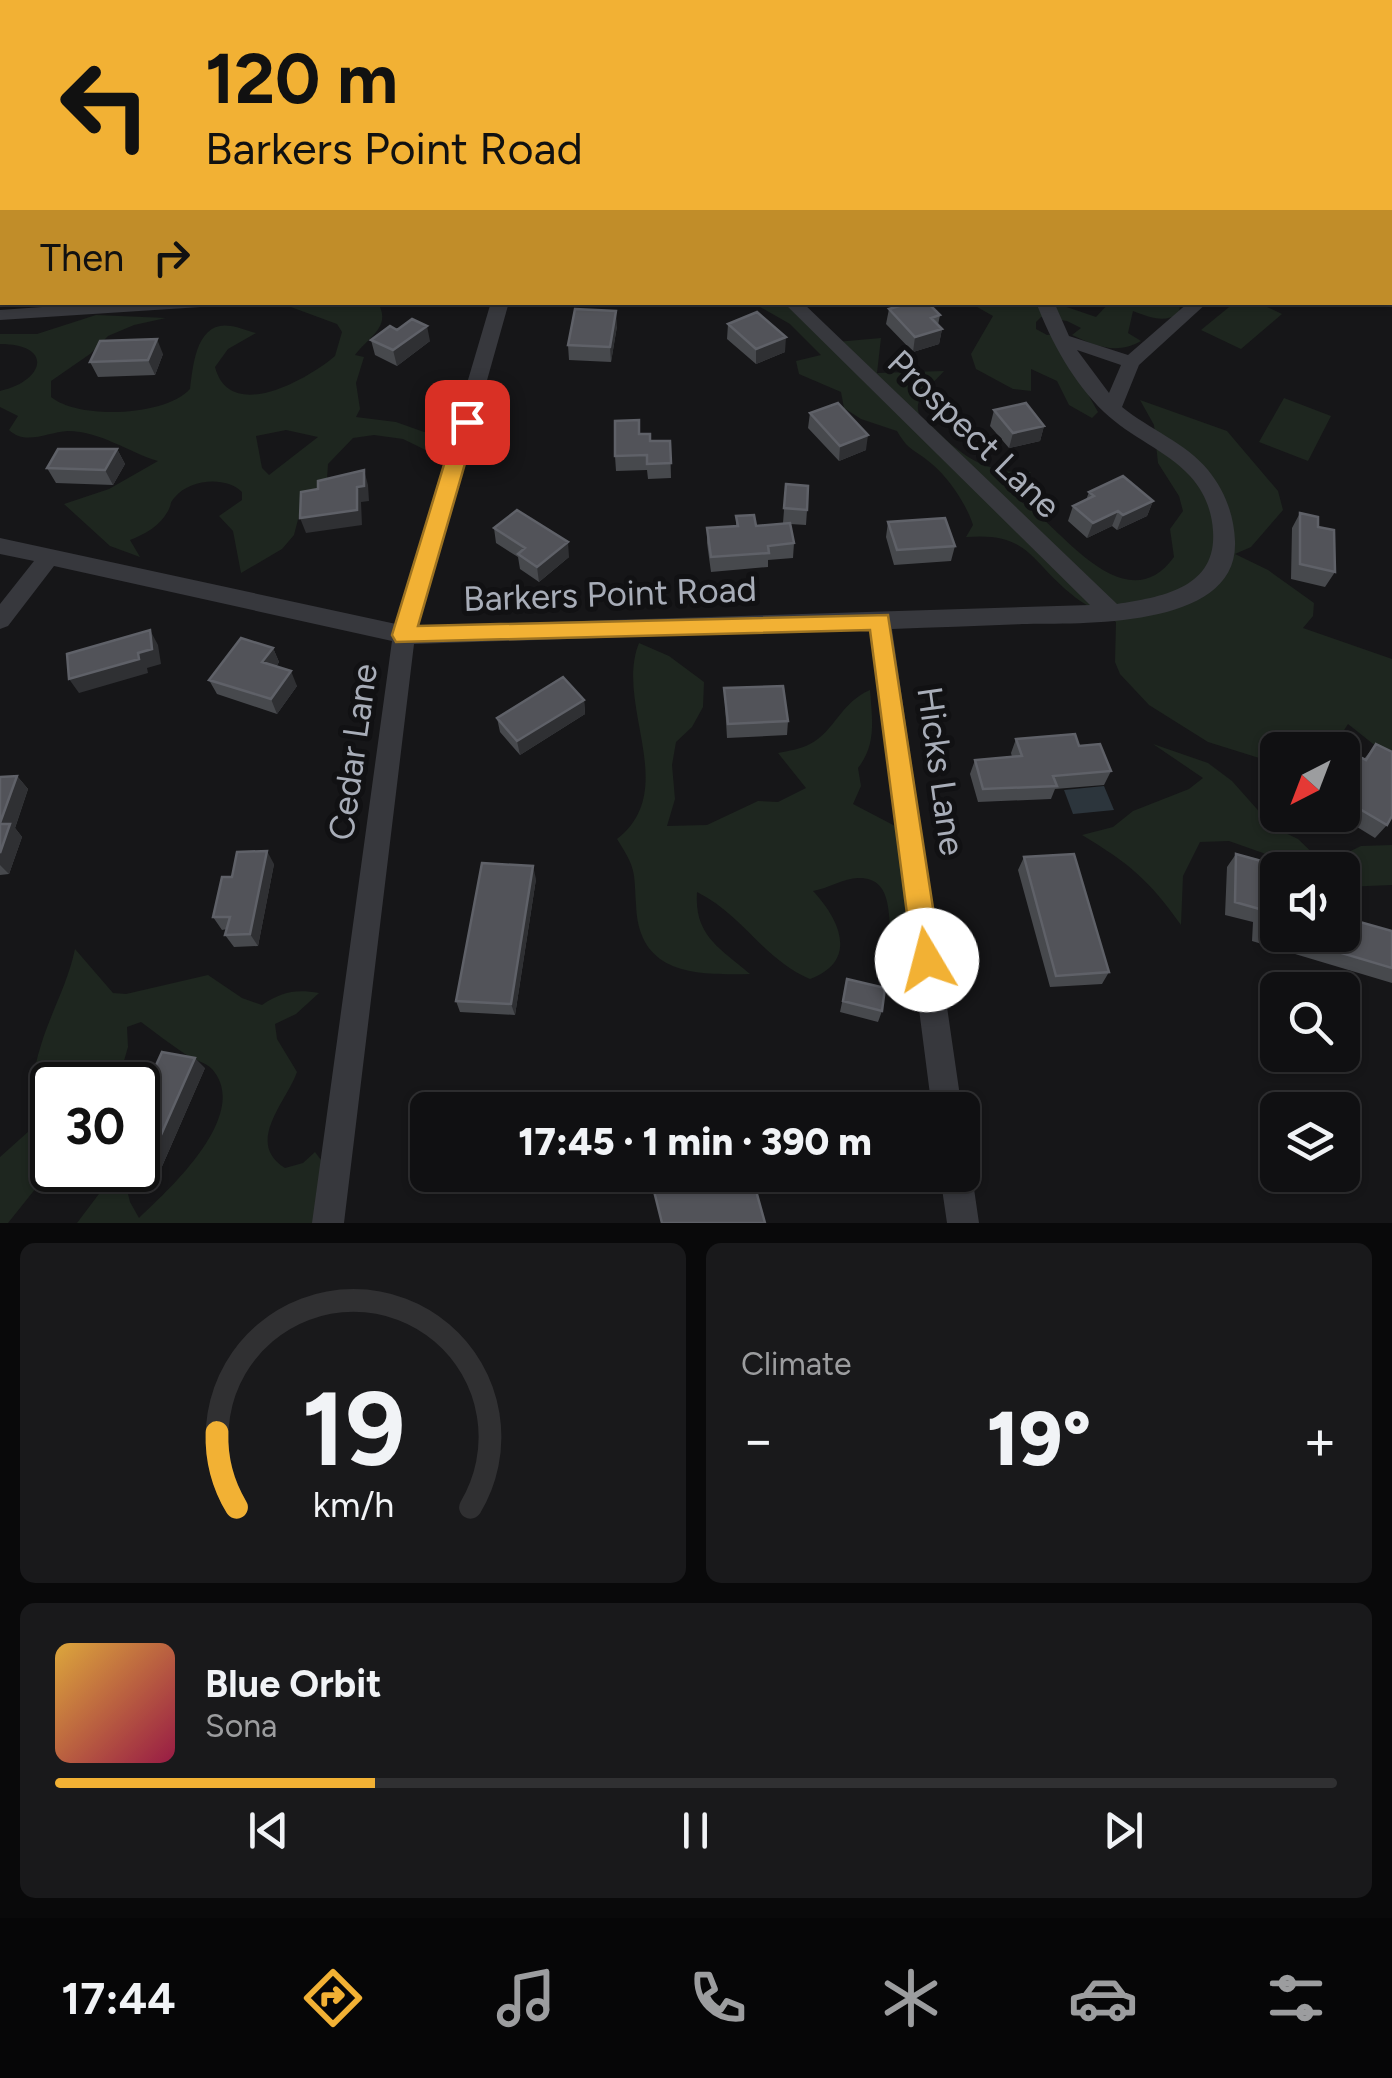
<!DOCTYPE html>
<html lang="en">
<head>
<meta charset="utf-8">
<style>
  :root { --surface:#101012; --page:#19191b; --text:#f1f3f6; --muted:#9c9d9f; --line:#303032; --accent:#f2b134 }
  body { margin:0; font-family:Figtree,sans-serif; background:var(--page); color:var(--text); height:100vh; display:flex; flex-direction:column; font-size:38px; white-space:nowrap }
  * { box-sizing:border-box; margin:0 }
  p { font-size:32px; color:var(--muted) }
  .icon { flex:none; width:55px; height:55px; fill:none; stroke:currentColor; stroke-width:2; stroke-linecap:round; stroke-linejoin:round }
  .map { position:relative; height:1223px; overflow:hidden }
  .sheet { display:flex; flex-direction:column; gap:20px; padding:20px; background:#09090a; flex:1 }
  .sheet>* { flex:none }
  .top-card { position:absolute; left:0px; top:0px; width:1392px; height:305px; box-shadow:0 2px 8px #0004,0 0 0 2px var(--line); background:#f2b134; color:#111; overflow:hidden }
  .needle { width:65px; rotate:222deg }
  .tools { position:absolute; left:1260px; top:732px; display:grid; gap:20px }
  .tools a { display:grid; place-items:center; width:100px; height:100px; border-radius:15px; background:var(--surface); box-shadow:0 2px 8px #0004,0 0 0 2px var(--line); font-size:50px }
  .speed { position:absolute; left:30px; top:1062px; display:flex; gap:20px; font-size:50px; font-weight:700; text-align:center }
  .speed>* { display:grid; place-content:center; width:130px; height:130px; border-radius:50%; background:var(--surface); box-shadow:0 2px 8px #0004,0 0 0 2px var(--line); line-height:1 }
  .speed .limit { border:5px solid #111; border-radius:15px; background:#fff; color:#111 }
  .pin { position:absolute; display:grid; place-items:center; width:85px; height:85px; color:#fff; margin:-42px; border-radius:20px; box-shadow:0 5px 15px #0006 }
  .me { position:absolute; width:110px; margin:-55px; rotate:352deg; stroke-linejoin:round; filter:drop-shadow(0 0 8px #0008) }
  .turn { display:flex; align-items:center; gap:35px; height:210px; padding:0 40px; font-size:45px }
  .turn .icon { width:130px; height:130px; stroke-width:2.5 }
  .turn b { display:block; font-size:70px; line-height:85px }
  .then { display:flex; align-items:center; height:95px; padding:0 40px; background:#0003; gap:20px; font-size:38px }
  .big { font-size:75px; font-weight:800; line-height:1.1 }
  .sheet .widget { flex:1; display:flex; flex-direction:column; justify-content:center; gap:15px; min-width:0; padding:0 35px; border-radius:15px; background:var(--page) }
  .sheet .dial { align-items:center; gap:0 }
  .dial svg { height:260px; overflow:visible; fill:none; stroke:var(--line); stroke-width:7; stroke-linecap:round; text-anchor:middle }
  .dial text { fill:var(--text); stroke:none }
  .song { display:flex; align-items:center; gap:30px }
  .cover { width:120px; height:120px; border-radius:15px; background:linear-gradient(135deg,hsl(40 70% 55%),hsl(340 70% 35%)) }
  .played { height:10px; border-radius:5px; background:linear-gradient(90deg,var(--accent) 25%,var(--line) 25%) }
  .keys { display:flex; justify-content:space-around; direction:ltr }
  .heat { display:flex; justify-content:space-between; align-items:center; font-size:55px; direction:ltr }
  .sheet .tiles { flex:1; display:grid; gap:20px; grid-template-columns:1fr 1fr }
  .widget:last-child { grid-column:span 2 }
  .trip { position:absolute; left:410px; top:1092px; width:570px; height:100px; border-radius:15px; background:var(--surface); box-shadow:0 2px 8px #0004,0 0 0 2px var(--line); font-weight:800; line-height:100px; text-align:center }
  .tab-bar { display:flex; height:160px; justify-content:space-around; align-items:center; background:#060607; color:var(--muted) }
  .tab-bar .icon { width:70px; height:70px }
  .tab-bar .current { color:var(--accent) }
  .tab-bar b { font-size:45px; color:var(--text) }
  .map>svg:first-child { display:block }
  .green { fill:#1e261f; fill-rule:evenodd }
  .water { fill:#2c353c }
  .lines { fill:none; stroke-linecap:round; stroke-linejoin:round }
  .minor { fill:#37383d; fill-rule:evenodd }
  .wall { fill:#47494d }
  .shaded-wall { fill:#2f3033 }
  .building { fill:#525359; stroke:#5f6168; stroke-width:2.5 }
  .route { fill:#f2b134; stroke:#9d7322; stroke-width:2.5 }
  .labels { text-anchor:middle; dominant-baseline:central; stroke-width:10; stroke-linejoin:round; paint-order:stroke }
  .street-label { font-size:35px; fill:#a8adb8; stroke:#111113 }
</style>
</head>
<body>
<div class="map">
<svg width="1392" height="1223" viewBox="0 0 1392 1223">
  <rect width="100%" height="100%" fill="#161618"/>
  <path class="green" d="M1176 302 1180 305 1179 313C1164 324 1149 317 1133 311L1128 333 1141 341C1117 355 1095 346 1072 335L1081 328 1067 321 1041 317 1036 322V329L1047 335 1054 334 1098 412 1092 418 1069 405 1057 381 1031 369V391L1013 389 976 369 971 354 993 316 970 303H1055L1096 317 1109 303Z
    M280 303H378C392 327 368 337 355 355L364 357 356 383 360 409 356 417 396 422 424 432 442 428 450 431 448 447 440 457 403 439 374 435 353 438 328 464 327 479 302 504 294 535 282 549 241 573 233 531 219 516 242 500V492C226 476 190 479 175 497 168 505 173 502 168 511 160 526 145 534 130 540L140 557 110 546 64 504 109 489 158 461C128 452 100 431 68 431 47 432 26 446 9 430L18 416 0 407V391C45 381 54 344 0 344V334H37L96 315 166 318 134 325 108 336 90 354 51 381V397C79 420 166 416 190 389 193 366 196 320 231 326 239 327 248 331 256 333L228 349 215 367C230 424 308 379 335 356L342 332 337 324ZM286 430 318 437 269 475 262 468 256 436Z
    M753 303H784L836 342 881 338 877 373 944 371C935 382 916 395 918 410 919 419 928 422 933 427 962 457 989 475 1031 472L1014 492C1021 505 1032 508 1042 518 1077 550 1132 615 1174 557L1170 529 1183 511 1179 496 1158 463 1154 425 1140 400 1227 431 1278 491 1283 510 1251 547 1235 554 1268 570 1314 603 1313 616 1303 628 1392 659V759L1348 724 1331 750H1278L1275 763 1208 742 1149 705 1120 674 1115 662 1116 622C1101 611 1084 606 1070 593 1029 559 1028 532 966 537L973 525C967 505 948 477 932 464 915 449 909 452 897 431L861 419 844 408 841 392 799 374 796 361 821 355 790 324Z
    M1234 303H1259L1282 314 1241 349 1201 330Z
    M1284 398 1331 416 1308 461 1259 442Z
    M639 643 669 656 704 682 703 707 692 727 676 742 672 765 675 799 667 826 707 825 758 801 778 802 806 788 778 753C788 751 801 749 810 744 835 731 840 703 870 690 872 718 877 744 858 768L861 786 853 804 897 827 910 897 914 989C907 973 896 955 892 938 887 917 894 877 858 878 845 878 826 889 813 891 841 921 858 961 810 979 763 959 742 914 697 892 694 936 720 948 750 974 695 975 638 975 636 904 634 870 636 869 617 839 681 789 614 705 639 643Z
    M1153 744 1208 763 1232 781 1273 827 1298 839 1324 864 1361 846 1392 845V885L1343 887 1342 870H1292L1263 853 1229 841 1200 842 1183 876 1181 925C1148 879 1130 864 1082 835L1113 827 1133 811 1189 789 1203 778Z
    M75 949 113 993 126 994 208 975 242 998 262 1005C282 992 295 989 319 993L296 1014 275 1024 277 1039 297 1072C287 1101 244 1143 285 1168L303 1163 315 1152 327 1168 331 1223H77L117 1170H122L130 1202 139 1218C169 1190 252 1114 212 1069 205 1062 194 1060 185 1054 170 1044 156 1033 141 1022L127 1027 128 1047 117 1085H52V1168L8 1223H0V1157L29 1131C29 1102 32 1073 41 1045 51 1012 68 983 75 949Z"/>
  <path class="water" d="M1064 0H1392V109L1390 2Z
    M1104 786 1114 810 1073 814 1064 790Z"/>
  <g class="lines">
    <path class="minor" d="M1390 179H1392V189H1390Z
      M2 193V203L0 204V194Z
      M112 302H209L201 307 0 320V310Z
      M491 302H509L418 626 1090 605 783 302H802L1117 604C1162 597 1217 588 1213 531 1212 511 1204 491 1190 476 1166 450 1130 437 1104 412 1074 383 1051 342 1036 302H1054L1069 336 1128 355 1189 302H1208L1139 365 1122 407C1149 429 1186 443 1208 470 1225 491 1234 515 1235 541 1239 630 1080 623 1022 624 979 626 936 627 892 629L962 1110H932L870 629 414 644 344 1223H312L392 641 54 566 8 626 0 629V604L34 561 0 554V538L396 624ZM1077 350 1121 365 1109 393Z
      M962 1162 972 1175 979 1223H947L940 1175H962Z"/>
  </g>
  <path class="wall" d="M889 309 940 315 938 325 942 329 939 344 913 352 886 324Z
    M728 324 785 352 756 364 727 339Z
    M617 326 611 362 569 360 568 345Z
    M371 340 430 341 397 366 375 355Z
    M163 354 155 375 98 377 90 362Z
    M994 410 1044 426 1040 441 1009 448 990 426Z
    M810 413 866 450 839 461 808 428Z
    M639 434 650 441H670L671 478 648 479 647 470 616 471 615 456Z
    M117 449 125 464 113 485 56 483 47 468Z
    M786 484 807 510 806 525 790 524 794 543 793 558 768 560V567L711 572 707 543V528L736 526V516L756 526 783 523Z
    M1089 492 1153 501 1147 516 1117 530 1112 526 1087 538 1068 521 1073 506 1086 500Z
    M1300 513 1318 527 1335 572 1325 587 1291 579 1292 528Z
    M888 522 955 546 951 561 894 565 886 537Z
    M494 528 569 557 539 582 520 569 518 557 496 543Z
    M273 648 279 662 276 667 297 686 277 714 217 694 209 680Z
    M724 688 788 721 787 735 727 738Z
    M584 700 585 714 520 755 500 732 497 718Z
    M1016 739 1079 746 1111 771 1104 785 1055 789 1051 799 978 802 970 774 975 760 1012 757 1011 753Z
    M1376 744 1387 825 1375 838 1349 822 1341 831 1328 823 1332 815H1342V798L1348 788 1342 784V756L1347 750 1364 759Z
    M17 776 28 789 15 828 22 837 9 874 0 875V777Z
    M1236 854 1265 896 1278 899V935H1342L1392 931V983L1252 941 1253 922 1225 915 1227 867Z
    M1024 857 1109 972 1102 984 1050 987 1018 870Z
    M274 864 258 946 234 947 225 935 227 929 222 930 213 917 232 877Z
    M536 879 515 1015 460 1012 456 1001Z
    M847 979 882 1011 878 1022 840 1012Z
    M205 1068 160 1171 138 1167V1105Z"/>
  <path class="shaded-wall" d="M323 0H358L352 2H317Z
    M2 102V119L0 120V103Z
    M2 159V177L0 178V160Z
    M2 222V240L0 242V223Z
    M616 311 617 326 611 362 610 347Z
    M427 326 430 341 397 366 393 350Z
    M942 329 939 344 913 352 915 337Z
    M786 337 785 352 756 364V349Z
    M157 339 163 354 155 375 148 360Z
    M1044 426 1040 441 1009 448 1013 433Z
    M868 435 866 450 839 461 840 446Z
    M117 449 125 464 113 485 105 470Z
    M364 470 368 485 369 501 361 502 362 525 306 533 300 518 357 487Z
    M1153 501 1147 516 1117 530 1123 515Z
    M1118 511 1112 526 1087 538 1093 523Z
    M568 542 569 557 539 582 537 567Z
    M150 630 158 645 161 664 147 668 148 673 79 693 69 679 138 653Z
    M273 648 279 662 269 677 262 662Z
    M291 671 297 686 277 714 271 699Z
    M584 700 585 714 520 755 517 741Z
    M17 776 28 789 15 828 22 837 9 874 0 865V825Z
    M267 851 274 864 258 946 250 934Z
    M533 866 536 879 515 1015 511 1004Z
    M195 1058 205 1068 160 1171 149 1162Z
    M778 1180 777 1188 753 1195 755 1187Z"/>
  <path class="building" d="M0 0H75L70 2H2V102L0 103Z
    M79 0H323L317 2H83Z
    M0 144H2V159L0 160Z
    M2 201V222L0 223V202Z
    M913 302H927L940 315 931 318 942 329 915 337 889 309Z
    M575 309 616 311 610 347 568 345Z
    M757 312 786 337 756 349 728 324Z
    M412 319 427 326 393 350 371 340 390 326 397 330Z
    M157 339 148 360 90 362 100 341Z
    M838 403 868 435 840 446 810 413Z
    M1026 403 1044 426 1013 433 994 410Z
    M639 420V434H650V441H670L671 463 647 464V455L615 456V421Z
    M58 449H117L105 470 47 468Z
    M364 470V486L357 487V510L300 518 301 492 318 489V481Z
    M1123 476 1153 501 1123 515 1118 511 1093 523 1073 506 1094 496 1089 492Z
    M786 484 808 486 807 510 784 508Z
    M517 510 568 542 537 567 518 554 525 548 494 528Z
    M1300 513 1318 517V527L1334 530 1335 572 1300 564Z
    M754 515 756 526 790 523 794 543 768 546 769 553 711 557 707 528 738 526 736 516Z
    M945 518 955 546 897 550 888 522Z
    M150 630 152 649 138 653 139 659 69 679 67 654Z
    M241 638 273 648 262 662 291 671 271 699 209 680Z
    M563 677 584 700 517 741 497 718Z
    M783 686 788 721 728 724 724 688Z
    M1075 734 1079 746 1100 744 1111 771 1053 776 1057 786 983 789 975 760 1022 756 1016 739Z
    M1376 744 1392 752V816L1387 825 1358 808 1353 818 1342 812V803L1359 774 1342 764V757L1347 750 1366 760Z
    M17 776 0 823V777Z
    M0 824H10L0 853Z
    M267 851 250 934 225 935 230 917H213L222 877H232L237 852Z
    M1074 854 1109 972 1056 976 1024 857Z
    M1236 854 1265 862V896L1278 899V934L1263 929V910L1235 902Z
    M482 863 533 866 511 1004 456 1001Z
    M1342 917 1392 931V968L1281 935H1342Z
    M847 979 885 988 882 1011 843 1001Z
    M162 1052 195 1058 149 1162 138 1160V1105Z
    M692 1175H777L778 1180 755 1187 765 1223H662L653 1187Z"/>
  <path class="route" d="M467 416 477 422 418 626 888 615 941 960 937 969 927 973 917 969 913 960 870 630 396 642 392 635 457 422Z"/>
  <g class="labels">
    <g class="street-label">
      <text transform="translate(974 434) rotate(44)">Prospect Lane</text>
      <text transform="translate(610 594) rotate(-2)">Barkers Point Road</text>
      <text transform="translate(353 752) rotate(-82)">Cedar Lane</text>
      <text transform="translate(941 771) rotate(82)">Hicks Lane</text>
    </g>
  </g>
</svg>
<div class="tools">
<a><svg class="needle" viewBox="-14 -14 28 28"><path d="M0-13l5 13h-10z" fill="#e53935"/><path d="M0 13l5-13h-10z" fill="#9c9d9f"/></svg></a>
<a><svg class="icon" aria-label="sound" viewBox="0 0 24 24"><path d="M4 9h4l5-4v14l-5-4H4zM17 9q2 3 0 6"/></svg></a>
<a><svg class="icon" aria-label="search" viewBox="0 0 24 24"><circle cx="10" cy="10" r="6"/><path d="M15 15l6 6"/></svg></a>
<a><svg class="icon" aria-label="layers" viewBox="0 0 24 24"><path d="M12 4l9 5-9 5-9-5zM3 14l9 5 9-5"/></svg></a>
</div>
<div class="speed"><div class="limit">30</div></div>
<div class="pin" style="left:467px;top:422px;background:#d93025"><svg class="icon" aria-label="arrive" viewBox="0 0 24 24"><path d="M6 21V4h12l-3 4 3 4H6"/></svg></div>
<svg class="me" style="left:927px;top:960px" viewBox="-20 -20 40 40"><circle r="19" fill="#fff"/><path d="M0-13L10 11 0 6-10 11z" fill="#f2b134"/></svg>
<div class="trip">17:45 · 1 min · 390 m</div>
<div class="top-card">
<div class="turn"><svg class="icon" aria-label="left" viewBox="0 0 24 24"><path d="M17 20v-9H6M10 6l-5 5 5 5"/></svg><div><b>120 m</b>Barkers Point Road</div></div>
<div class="then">Then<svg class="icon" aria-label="right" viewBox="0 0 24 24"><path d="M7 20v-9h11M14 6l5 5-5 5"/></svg></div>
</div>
</div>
<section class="sheet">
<div class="tiles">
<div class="widget dial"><svg viewBox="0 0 100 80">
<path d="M14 69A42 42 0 1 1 86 69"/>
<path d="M14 69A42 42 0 0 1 8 46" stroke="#f2b134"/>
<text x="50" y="56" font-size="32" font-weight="700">19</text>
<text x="50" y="72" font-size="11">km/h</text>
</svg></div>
<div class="widget"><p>Climate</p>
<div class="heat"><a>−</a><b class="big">19°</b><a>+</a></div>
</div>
<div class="widget">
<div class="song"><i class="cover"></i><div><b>Blue Orbit</b><p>Sona</p></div></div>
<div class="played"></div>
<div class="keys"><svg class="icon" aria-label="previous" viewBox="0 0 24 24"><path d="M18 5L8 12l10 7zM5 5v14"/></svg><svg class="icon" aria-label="pause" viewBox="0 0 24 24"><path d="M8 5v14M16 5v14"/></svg><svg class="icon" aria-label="next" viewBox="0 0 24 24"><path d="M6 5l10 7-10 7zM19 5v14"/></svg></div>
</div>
</div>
</section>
<nav class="tab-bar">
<b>17:44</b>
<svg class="icon current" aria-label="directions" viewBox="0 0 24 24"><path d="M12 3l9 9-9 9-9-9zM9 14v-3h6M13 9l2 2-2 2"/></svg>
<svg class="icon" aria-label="music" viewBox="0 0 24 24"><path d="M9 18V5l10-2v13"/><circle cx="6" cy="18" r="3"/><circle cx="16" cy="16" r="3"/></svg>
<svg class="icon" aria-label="phone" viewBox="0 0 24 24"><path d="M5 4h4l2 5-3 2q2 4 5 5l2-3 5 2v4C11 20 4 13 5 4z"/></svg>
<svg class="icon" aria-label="climate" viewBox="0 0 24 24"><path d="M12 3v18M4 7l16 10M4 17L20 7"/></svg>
<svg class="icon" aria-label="car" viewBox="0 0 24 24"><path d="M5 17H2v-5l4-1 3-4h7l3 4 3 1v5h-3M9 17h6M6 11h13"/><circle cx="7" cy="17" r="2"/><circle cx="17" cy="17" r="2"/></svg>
<svg class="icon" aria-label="filters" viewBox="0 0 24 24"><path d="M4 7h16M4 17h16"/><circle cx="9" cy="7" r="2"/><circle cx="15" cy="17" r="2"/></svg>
</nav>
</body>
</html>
